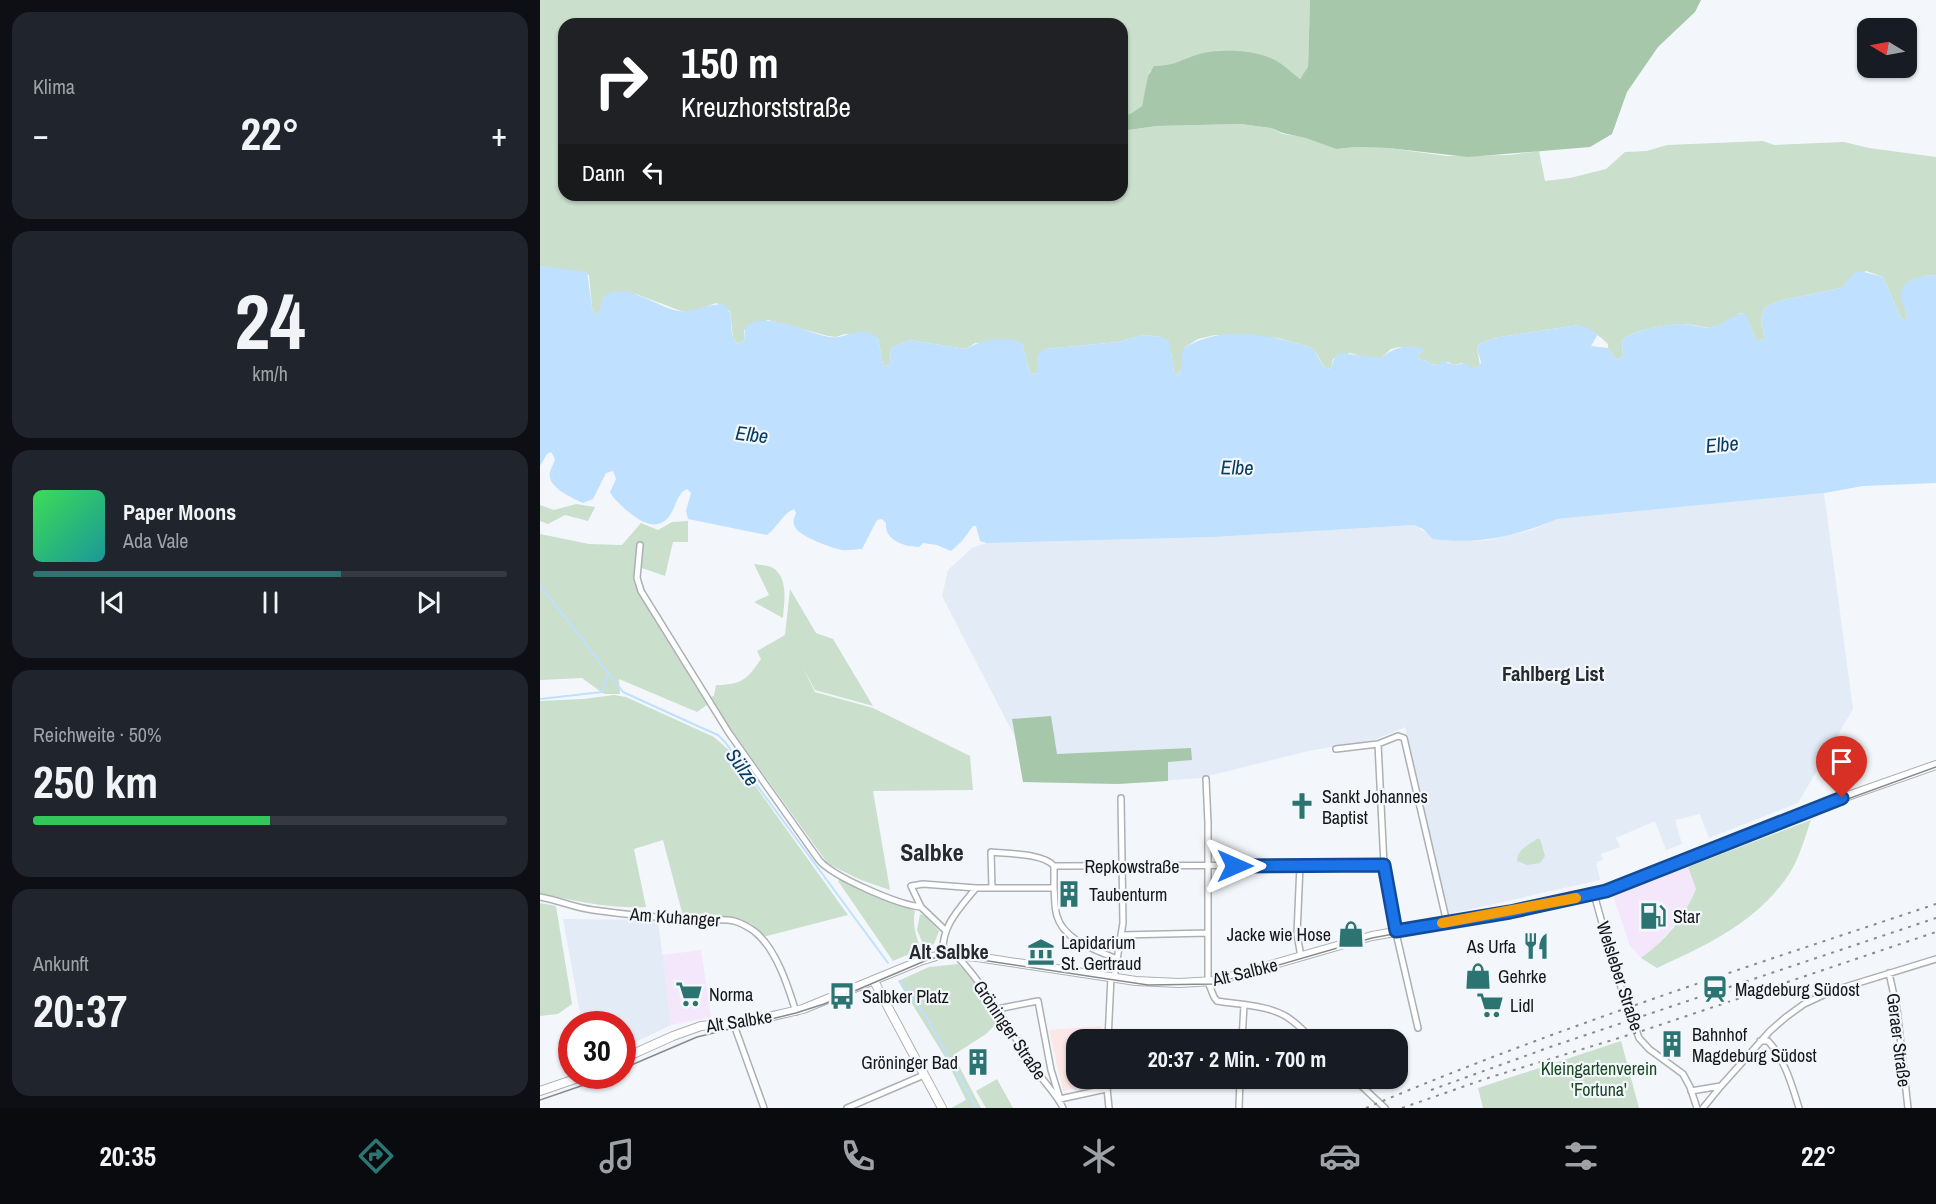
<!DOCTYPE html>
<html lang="de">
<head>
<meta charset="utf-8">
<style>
  :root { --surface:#171b24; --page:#20242c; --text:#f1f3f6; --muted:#9ea1a6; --line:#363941; --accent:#2b7472 }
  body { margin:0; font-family:"Archivo Narrow",sans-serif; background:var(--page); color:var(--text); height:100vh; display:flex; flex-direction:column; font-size:22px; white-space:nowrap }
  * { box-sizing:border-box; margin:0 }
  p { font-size:20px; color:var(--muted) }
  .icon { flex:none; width:33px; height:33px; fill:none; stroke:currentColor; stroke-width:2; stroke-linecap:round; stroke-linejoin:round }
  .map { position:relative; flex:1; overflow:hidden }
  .details { display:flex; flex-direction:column; gap:12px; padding:12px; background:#0d0f14; width:540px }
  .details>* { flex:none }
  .hud { position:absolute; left:18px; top:18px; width:570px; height:183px; border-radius:18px; box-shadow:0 2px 4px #0004; background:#202124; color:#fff; overflow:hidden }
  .needle { width:39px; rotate:280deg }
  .fabs { position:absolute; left:1317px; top:18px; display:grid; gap:12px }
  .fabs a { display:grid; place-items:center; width:60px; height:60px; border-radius:12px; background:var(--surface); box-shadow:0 2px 4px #0004; font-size:30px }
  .speed { position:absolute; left:18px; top:1011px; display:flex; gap:12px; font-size:30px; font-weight:700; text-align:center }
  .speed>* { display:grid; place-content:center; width:78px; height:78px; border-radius:50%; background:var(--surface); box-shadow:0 2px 4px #0004; line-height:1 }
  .speed .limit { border:9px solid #d22; background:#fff; color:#111 }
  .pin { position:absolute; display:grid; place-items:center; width:51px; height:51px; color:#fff; margin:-62px -26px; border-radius:50% 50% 50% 0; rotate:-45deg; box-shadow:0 0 6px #0007 }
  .pin .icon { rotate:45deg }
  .me { position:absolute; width:66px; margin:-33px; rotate:90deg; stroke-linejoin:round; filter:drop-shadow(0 0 4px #0008) }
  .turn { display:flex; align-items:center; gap:21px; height:126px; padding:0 24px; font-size:27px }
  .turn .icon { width:78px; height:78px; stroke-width:2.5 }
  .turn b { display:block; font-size:42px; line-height:51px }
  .then { display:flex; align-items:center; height:57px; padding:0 24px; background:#0003; gap:12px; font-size:22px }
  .big { font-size:45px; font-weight:700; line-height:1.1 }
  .details .widget { flex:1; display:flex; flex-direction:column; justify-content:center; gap:9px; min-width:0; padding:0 21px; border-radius:18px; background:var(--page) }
  .details .dial { align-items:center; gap:0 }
  .dial b { font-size:78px; line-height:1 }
  .song { display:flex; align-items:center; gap:18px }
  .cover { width:72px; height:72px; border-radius:9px; background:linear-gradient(135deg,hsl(130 70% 55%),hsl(180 70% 35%)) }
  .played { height:6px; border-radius:3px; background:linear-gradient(90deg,var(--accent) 65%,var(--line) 65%) }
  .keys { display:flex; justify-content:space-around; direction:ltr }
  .heat { display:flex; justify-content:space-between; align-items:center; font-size:33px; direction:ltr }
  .charge { height:9px; border-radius:4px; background:linear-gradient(90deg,#34c759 50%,var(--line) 0) }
  .trip { position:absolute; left:526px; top:1029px; width:342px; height:60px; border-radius:18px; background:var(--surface); box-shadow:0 2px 4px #0004; font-weight:700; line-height:60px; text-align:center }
  .menu { display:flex; height:96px; justify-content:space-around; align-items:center; background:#090b0e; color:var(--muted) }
  .menu .icon { width:42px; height:42px }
  .menu .current { color:var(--accent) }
  .menu b { font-size:27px; color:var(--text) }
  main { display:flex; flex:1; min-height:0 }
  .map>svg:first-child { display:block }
  .commercial { fill:#f4e7fb }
  .built { fill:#e2ebf6 }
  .education { fill:#fce6e6 }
  .green { fill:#cadfcc }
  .forest { fill:#a7c7aa }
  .water { fill:#bfe0fe }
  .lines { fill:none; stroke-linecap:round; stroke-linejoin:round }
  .stream { stroke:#bfe0fe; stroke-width:2 }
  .minor-casing { stroke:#acb0b4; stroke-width:8 }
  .secondary-casing { stroke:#acb0b4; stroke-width:10 }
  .minor { stroke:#fff; stroke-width:5 }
  .secondary { stroke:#fff; stroke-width:8 }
  .tram { stroke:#888b8d; stroke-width:1.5 }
  .rail { stroke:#888b8d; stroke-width:2; stroke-dasharray:3 6; stroke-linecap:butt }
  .route-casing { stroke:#114b97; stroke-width:15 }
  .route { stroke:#1a73e8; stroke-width:10 }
  .slow { stroke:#f59e0b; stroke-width:10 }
  .labels { text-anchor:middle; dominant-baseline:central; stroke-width:4.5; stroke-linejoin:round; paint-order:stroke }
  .poi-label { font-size:18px; fill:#151718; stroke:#f3f7fb; text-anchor:start }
  .street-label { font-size:18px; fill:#151718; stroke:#f3f7fb }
  .park-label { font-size:18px; fill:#184922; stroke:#f3f7fb }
  .water-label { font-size:20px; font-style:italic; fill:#063b61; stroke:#f3f7fb }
  .neighbourhood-label { font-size:20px; font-weight:bold; fill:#272a2d; stroke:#f3f7fb }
  .district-label { font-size:24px; font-weight:bold; fill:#272a2d; stroke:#f3f7fb }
</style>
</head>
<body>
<main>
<section class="details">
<div class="widget"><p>Klima</p>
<div class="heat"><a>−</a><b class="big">22°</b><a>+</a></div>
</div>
<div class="widget dial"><b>24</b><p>km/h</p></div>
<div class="widget">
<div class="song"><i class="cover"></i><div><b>Paper Moons</b><p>Ada Vale</p></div></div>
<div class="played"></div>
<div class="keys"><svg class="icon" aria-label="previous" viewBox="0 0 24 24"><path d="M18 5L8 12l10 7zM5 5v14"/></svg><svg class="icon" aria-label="pause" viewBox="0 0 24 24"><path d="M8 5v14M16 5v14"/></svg><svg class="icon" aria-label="next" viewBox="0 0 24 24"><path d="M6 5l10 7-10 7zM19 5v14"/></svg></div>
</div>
<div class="widget"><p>Reichweite · 50%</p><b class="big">250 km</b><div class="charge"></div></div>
<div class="widget"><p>Ankunft</p><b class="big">20:37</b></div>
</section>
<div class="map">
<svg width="1396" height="1108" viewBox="0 0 1396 1108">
  <rect width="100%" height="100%" fill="#f3f7fb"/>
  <path class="commercial" d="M1148 867 1156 889 1146 911 1114 949 1101 958 1090 946 1073 896Z
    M161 950 171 1017 131 1025 121 955Z"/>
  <path class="built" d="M1284 493 1313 709 1258 803 1169 838 1160 814 1135 820 1142 844 1126 850 1115 821 1076 838 1080 847 1061 854 1063 860 1056 862 1060 880 909 914 865 727 834 740 768 751 660 778 578 784 483 782 475 737 402 596 408 570 432 548 447 543 674 537 874 525 890 535 906 541H930L949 540 992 530 1017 519Z
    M23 919 118 920 131 1025 83 1048 82 1024H42Z"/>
  <path class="education" d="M561 1026 560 1039 537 1040V1078L559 1079V1084L523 1091 509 1030Z"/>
  <path class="green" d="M0 0H770L768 68 760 79 734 60 721 55 680 51 662 54 610 71 602 106 590 114 582 115V24H24V195H582V129L588 130 617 126 701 124 731 128 743 134 766 137 796 149 816 147 848 148 907 156 971 155 999 151 1005 181 1030 178 1066 169 1085 152 1107 151 1127 145 1223 141 1234 145 1304 142 1329 148 1396 157V275L1384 276 1362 302 1366 308 1367 318 1365 319 1361 318 1343 277 1326 271 1301 288 1239 301 1225 307 1221 320 1225 337 1220 341 1216 340 1205 314 1201 313C1191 319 1182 325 1171 327 1162 328 1153 324 1144 324 1130 324 1089 330 1082 341L1083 356 1077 360 1068 348V344C1058 334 1050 330 1038 325L954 338 938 345 937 349 940 365 932 369 922 363 914 365 908 362 898 365 890 364 887 361 878 359 880 352 883 351 882 348 859 347 851 349 841 358H829L810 353 793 359 791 368 787 369C779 363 779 352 770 347L738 338 675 335 658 339 644 348 642 368 637 375 634 372 631 353 621 337 603 335 578 342 504 349 497 363V373L494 374 490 372 482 343H435L426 349 369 340 351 348 350 363 346 366 343 365 338 338 305 334 296 337 288 336 228 320 204 330V341L198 344 193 338 190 311 176 303 154 311H141L96 294 61 306 59 314H55L52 307 49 275 0 266Z
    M36 504 55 507 48 521 25 515 8 524 0 521V505L14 510Z
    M148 521V542H133L125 576 96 566 94 582 99 594 167 705 157 712 79 679 80 694H64L42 678 0 680V534L49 544 82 545 101 523 118 530 132 522Z
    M214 564C219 565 228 565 233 568 249 579 244 602 243 618L214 602 229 595Z
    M250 589 276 633 293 639 333 706 275 690 262 666 275 692 333 708 430 756 433 790 333 791 350 890 321 880 288 864 170 700V697L174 696 176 685C201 685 208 679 221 659L217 651 245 635Z
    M74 695 86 697 174 737 191 752 308 915 223 937 211 924 201 921 143 916 123 840 94 849 106 907C70 909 35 901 0 893V701L43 699Z
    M1271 820C1264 840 1258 863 1245 880 1213 924 1165 946 1117 968L1101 958C1126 940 1144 918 1156 889L1148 867Z
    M997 839H1000L1005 856 1000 863 987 865 977 861C977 850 988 845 997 839Z
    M303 878 375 911C372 923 376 937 381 949L353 961 298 881Z
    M0 903 16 906 32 1004 18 1014 0 1016Z
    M380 914 385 916 399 931 394 944 385 948 377 930Z
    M418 964C436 978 448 1002 459 1021L446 1034 415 1054 417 1056 414 1060 408 1062 358 981 389 967Z
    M1081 1041 1099 1108H943L938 1088Z
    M417 1062 441 1108H411L426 1100 410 1067Z
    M457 1079 473 1108H446L436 1091Z"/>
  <path class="forest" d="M770 0H1161L1155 12 1118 47 1087 92 1072 134 1050 147 928 157 848 148 816 147 796 149 766 138 743 133 731 128 701 124 617 126 588 130 582 129V115L590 114 602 106 608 76 614 66C635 66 644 58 663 53 684 49 714 50 733 59 743 64 751 72 760 79L768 67Z
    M511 716 517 754 651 748 652 760 628 762V781L578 784 483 782 472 719Z"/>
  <path class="water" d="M0 266 47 272 52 307 55 314 59 313 63 297C84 281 113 304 134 310 153 315 167 302 185 305 196 315 186 333 198 344L204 341 205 327C224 310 267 333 289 337 307 340 320 323 338 338L343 365 346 366 350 363 351 348 369 340 426 349C440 340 466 335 482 343L490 372 494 374 497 373V356L504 349 578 342 603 335 621 337 629 340 634 372 637 375C645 368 639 357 644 348 683 324 729 335 770 347 779 352 778 363 787 369L791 368 795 356 800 353 841 358C853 348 865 344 882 348L884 351 880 353 878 359 887 361 890 364 898 365 902 361 914 365 927 363 932 369 940 365 941 362 937 349 938 345 954 338 1038 325 1050 329 1058 334 1051 346 1068 348 1077 360 1083 356 1082 341C1090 330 1129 324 1143 324 1152 324 1162 329 1171 327 1183 325 1194 313 1205 313L1216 340 1220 341 1225 337 1221 320 1225 307 1239 301 1301 288 1315 272 1320 271 1343 277 1361 318 1365 319 1367 318C1367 310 1363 306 1361 299 1358 279 1381 276 1396 275V483L1323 486 1284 493 1017 519C978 536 936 545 893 539L883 529 874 525 674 537 447 543 440 541 436 526H433L422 541 411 551 397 545 383 543 379 547C364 547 344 540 346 523L342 519 337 520 322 549C316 549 308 551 302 550 292 548 260 537 255 527 252 522 254 518 256 513L254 509C243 513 237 528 227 535L148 519 146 511 151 493 147 489C137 493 136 507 130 515 114 539 86 511 73 497L70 492 76 479 73 471 66 473 53 499 43 503C32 498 6 487 10 472 11 467 14 464 15 459L11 452 7 454 0 466Z"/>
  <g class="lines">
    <path class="stream" d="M0 585 83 692 162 728 178 735 185 742 348 963
      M0 699 62 692 68 674
      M360 981 387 1018 436 1108"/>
    <defs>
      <path id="minor" d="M100 545 97 578 101 591 189 733 279 860C293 877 359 905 381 907
        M838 744 844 865 856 933 878 1028
        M796 749 838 744 858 736 864 738 907 923
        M666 779 668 823V982L674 997 677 1001C700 1005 728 1005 747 1017 757 1023 765 1032 773 1040
        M760 865 757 934 761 957
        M514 866 844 865
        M514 866V888
        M452 888 451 852C467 854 503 853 514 866
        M1054 894 1076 973 1099 1038 1109 1049 1143 1074 1150 1087 1157 1108
        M0 897C18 900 35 908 53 910 88 915 123 918 158 920 170 921 183 918 194 921 202 923 208 927 214 931 236 948 248 986 256 1012
        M405 930 381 907 371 886 383 884 436 888
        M582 935 668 933
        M403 954C401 926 419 909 436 888H514C515 897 514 907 517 916 524 941 557 950 577 959
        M416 955C449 990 471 1034 499 1074 507 1086 517 1095 523 1108
        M1349 973 1357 1009 1368 1108
        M574 978 583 923 581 798
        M457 1009 498 1001 511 1070 520 1099 566 1089
        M194 1025 224 1108
        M568 1040 571 977
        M702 1040 704 1005
        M1220 1041H1228C1244 1058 1252 1085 1259 1108
        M566 1078 569 1108
        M813 1078 845 1108
        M1151 1091 1181 1086 1230 1031 1246 1017 1264 1004 1292 991 1396 959
        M307 1108 384 1075
        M699 1108 700 1078
        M1163 1108 1181 1086"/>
      <path id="secondary" d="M334 981 402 1108
        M82 1059 133 1036 161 1026 182 1024 194 1025 263 1009 380 961 403 954 437 957 596 981 639 983 675 981 832 936 970 912 1066 891 1302 798 1396 765
        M0 1091 44 1076"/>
    </defs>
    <use href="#minor" class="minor-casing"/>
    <use href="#secondary" class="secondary-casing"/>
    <use href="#minor" class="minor"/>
    <use href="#secondary" class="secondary"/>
    <path class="tram" d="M82 1069 157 1037 256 1013 284 1004 387 960 401 956H415L608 985 673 984 832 938 999 907 1067 892 1258 817 1396 767
      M0 1100 70 1076"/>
    <path class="rail" d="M891 1090 1013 1046 1396 918
      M826 1108C1012 1029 1204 968 1396 904
      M862 1108 951 1077 1105 1030 1396 932"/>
  </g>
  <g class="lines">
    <defs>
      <path id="route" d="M695 866 844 865 856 931 970 912 1066 891 1302 798"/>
    </defs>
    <use href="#route" class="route-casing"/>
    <use href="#route" class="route"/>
    <path class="slow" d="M902 923 1036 898"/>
  </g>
  <defs>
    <symbol id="church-bare" viewBox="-9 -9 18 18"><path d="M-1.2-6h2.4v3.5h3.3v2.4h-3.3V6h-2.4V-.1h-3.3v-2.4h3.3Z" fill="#2b7472" stroke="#f3f7fb" stroke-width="2.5" paint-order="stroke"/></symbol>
    <symbol id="building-bare" viewBox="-9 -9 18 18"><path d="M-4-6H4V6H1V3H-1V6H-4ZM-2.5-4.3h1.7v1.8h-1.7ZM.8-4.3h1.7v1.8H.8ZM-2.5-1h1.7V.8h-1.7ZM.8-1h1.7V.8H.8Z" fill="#2b7472" stroke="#f3f7fb" stroke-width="2.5" paint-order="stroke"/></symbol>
    <symbol id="fuel-bare" viewBox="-9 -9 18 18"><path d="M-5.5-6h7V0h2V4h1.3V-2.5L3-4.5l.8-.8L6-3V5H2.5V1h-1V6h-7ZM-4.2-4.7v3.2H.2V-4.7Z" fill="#2b7472" stroke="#f3f7fb" stroke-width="2.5" paint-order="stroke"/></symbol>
    <symbol id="shop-bare" viewBox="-9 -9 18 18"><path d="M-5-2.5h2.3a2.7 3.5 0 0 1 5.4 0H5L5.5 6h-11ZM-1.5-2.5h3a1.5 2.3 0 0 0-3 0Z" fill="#2b7472" stroke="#f3f7fb" stroke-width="2.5" paint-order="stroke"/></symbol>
    <symbol id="restaurant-bare" viewBox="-9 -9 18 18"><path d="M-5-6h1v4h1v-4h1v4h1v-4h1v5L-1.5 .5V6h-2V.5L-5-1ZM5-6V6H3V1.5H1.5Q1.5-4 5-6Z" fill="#2b7472" stroke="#f3f7fb" stroke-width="2.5" paint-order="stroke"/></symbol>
    <symbol id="museum-bare" viewBox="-9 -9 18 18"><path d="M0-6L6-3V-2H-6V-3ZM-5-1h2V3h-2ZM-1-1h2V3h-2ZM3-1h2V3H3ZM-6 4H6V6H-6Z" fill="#2b7472" stroke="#f3f7fb" stroke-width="2.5" paint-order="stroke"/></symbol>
    <symbol id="station-bare" viewBox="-9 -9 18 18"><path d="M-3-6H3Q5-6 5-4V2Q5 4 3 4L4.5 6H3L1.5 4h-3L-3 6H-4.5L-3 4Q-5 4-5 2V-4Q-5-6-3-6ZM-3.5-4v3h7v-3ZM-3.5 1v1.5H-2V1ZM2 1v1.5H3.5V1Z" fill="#2b7472" stroke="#f3f7fb" stroke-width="2.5" paint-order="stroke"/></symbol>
    <symbol id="supermarket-bare" viewBox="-9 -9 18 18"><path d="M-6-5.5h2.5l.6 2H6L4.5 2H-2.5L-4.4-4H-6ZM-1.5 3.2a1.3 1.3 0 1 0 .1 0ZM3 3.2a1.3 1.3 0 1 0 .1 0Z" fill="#2b7472" stroke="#f3f7fb" stroke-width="2.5" paint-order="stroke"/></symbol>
    <symbol id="bus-bare" viewBox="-9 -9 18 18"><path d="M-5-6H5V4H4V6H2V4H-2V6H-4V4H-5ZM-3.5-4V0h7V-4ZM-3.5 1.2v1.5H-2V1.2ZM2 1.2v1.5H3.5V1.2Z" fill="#2b7472" stroke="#f3f7fb" stroke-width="2.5" paint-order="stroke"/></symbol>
  </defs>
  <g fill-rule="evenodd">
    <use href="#church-bare" x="743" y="787" width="38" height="38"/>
    <use href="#building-bare" x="510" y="875" width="38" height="38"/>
    <use href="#fuel-bare" x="1094" y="897" width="38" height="38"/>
    <use href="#shop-bare" x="792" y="915" width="38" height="38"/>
    <use href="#restaurant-bare" x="977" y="927" width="38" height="38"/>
    <use href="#museum-bare" x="482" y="933" width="38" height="38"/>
    <use href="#shop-bare" x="919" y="957" width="38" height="38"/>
    <use href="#station-bare" x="1156" y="970" width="38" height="38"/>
    <use href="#supermarket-bare" x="130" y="975" width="38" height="38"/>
    <use href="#bus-bare" x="283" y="977" width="38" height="38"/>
    <use href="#supermarket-bare" x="931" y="986" width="38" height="38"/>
    <use href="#building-bare" x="1113" y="1025" width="38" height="38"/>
    <use href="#building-bare" x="419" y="1043" width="38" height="38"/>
  </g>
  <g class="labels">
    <g class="poi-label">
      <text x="782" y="796">Sankt Johannes<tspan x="782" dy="21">Baptist</tspan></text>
      <text x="549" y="894">Taubenturm</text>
      <text x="1133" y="916">Star</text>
      <text x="791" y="934" text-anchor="end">Jacke wie Hose</text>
      <text x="521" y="942">Lapidarium<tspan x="521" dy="21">St. Gertraud</tspan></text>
      <text x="976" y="946" text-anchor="end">As Urfa</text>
      <text x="958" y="976">Gehrke</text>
      <text x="1195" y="989">Magdeburg Südost</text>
      <text x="169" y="994">Norma</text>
      <text x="322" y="996">Salbker Platz</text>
      <text x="970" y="1005">Lidl</text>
      <text x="1152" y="1034">Bahnhof<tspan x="1152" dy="21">Magdeburg Südost</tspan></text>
      <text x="418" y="1062" text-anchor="end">Gröninger Bad</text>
    </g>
    <g class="street-label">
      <text x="592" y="866">Repkowstraße</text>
      <text transform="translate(135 917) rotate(4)">Am Kuhanger</text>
      <text transform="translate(705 972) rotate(-14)">Alt Salbke</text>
      <text transform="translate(1080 976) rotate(72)">Welsleber Straße</text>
      <text transform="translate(199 1021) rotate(-9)">Alt Salbke</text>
      <text transform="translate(470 1030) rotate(56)">Gröninger Straße</text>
      <text transform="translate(1359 1040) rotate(83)">Geraer Straße</text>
    </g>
    <g class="park-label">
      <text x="1059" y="1068">Kleingartenverein<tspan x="1059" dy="21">'Fortuna'</tspan></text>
    </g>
    <g class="water-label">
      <text transform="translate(212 434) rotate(7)">Elbe</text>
      <text transform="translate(1182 444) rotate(-5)">Elbe</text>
      <text transform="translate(697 467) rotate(1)">Elbe</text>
      <text transform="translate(203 767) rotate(54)">Sülze</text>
    </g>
    <g class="neighbourhood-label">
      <text x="1013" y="673">Fahlberg List</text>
      <text x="409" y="951">Alt Salbke</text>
    </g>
    <g class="district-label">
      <text x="392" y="852">Salbke</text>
    </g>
  </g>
</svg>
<div class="fabs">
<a><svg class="needle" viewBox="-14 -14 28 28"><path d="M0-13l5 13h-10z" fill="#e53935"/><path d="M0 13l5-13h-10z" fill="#9ea1a6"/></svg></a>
</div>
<div class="speed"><div class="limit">30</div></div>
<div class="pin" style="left:1302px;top:798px;background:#d93025"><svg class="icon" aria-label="arrive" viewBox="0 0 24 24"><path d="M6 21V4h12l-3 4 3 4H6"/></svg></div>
<svg class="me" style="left:695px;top:866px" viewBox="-20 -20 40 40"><path d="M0-17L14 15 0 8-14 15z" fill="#1a73e8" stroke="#fff" stroke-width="4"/></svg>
<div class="trip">20:37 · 2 Min. · 700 m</div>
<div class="hud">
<div class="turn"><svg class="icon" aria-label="right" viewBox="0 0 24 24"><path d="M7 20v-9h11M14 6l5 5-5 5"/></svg><div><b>150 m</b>Kreuzhorststraße</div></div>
<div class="then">Dann<svg class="icon" aria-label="left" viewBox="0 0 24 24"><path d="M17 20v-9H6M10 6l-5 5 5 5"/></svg></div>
</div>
</div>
</main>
<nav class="menu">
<b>20:35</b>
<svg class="icon current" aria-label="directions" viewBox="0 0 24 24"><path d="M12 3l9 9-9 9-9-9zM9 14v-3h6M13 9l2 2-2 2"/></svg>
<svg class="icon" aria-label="music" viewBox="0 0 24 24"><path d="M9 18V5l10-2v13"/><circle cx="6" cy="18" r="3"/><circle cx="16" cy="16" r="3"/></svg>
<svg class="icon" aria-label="phone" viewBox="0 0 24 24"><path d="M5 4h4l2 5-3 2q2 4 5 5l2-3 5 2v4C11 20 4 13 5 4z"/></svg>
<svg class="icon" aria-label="climate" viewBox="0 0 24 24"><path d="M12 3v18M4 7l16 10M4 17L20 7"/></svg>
<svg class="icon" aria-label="car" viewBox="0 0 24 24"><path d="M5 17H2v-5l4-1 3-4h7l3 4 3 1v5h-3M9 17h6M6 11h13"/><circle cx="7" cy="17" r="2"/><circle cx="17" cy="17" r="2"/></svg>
<svg class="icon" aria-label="filters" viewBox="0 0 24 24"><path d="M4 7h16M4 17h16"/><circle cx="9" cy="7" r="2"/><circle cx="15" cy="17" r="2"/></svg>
<b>22°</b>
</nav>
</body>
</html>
